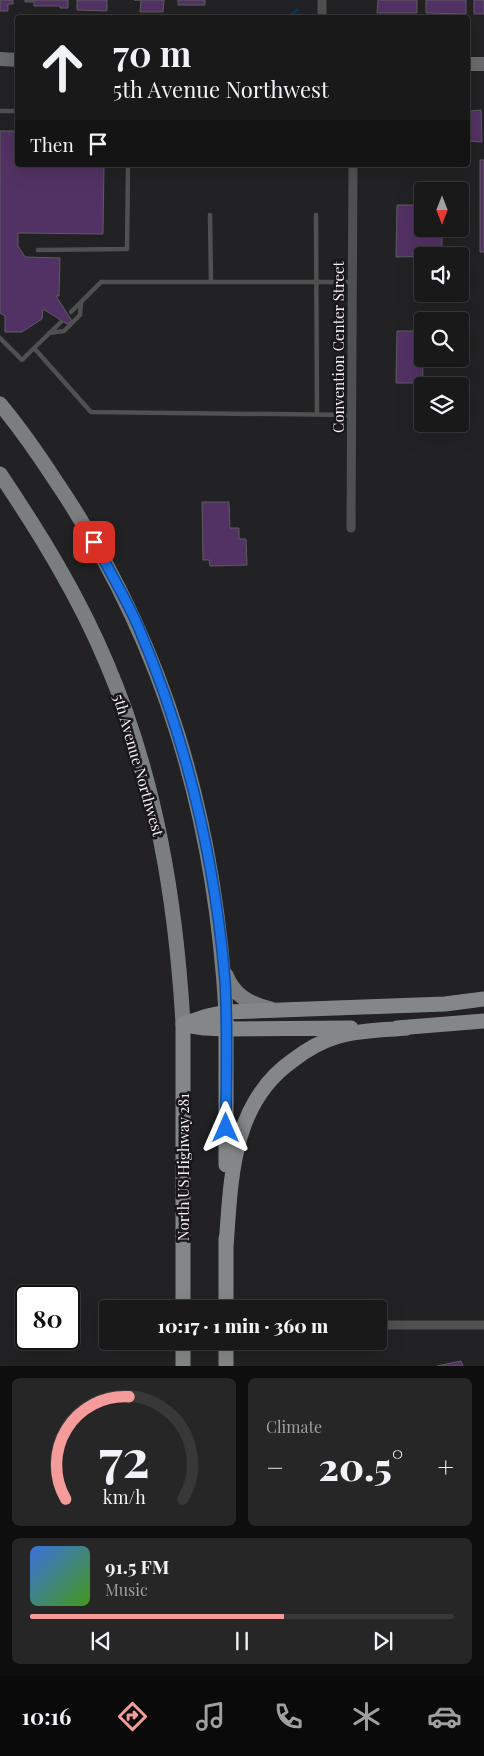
<!DOCTYPE html>
<html lang="en">
<head>
<meta charset="utf-8">
<style>
  :root { --surface:#1a191a; --page:#272627; --text:#f1f3f6; --muted:#9fa0a2; --line:#383839; --accent:#f59b9a }
  body { margin:0; font-family:"Playfair Display",serif; background:var(--page); color:var(--text); height:100vh; display:flex; flex-direction:column; font-size:19px; white-space:nowrap }
  * { box-sizing:border-box; margin:0 }
  p { font-size:16px; color:var(--muted) }
  .icon { flex:none; width:28px; height:28px; fill:none; stroke:currentColor; stroke-width:2; stroke-linecap:round; stroke-linejoin:round }
  .map { position:relative; height:1366px; overflow:hidden }
  .sheet { display:flex; flex-direction:column; gap:12px; padding:12px; background:#0e0e0e; flex:1 }
  .sheet>* { flex:none }
  .banner { position:absolute; left:15px; top:15px; width:455px; height:152px; border-radius:5px; box-shadow:0 5px 20px #0002,0 0 0 1px var(--line); background:#1a191a; color:var(--text); overflow:hidden }
  .needle { width:32px; rotate:180deg }
  .fabs { position:absolute; left:414px; top:182px; display:grid; gap:10px }
  .fabs a { display:grid; place-items:center; width:55px; height:55px; border-radius:5px; background:var(--surface); box-shadow:0 5px 20px #0002,0 0 0 1px var(--line); font-size:25px }
  .speed { position:absolute; left:15px; top:1285px; display:flex; gap:10px; font-size:25px; font-weight:700; text-align:center }
  .speed>* { display:grid; place-content:center; width:65px; height:65px; border-radius:50%; background:var(--surface); box-shadow:0 5px 20px #0002,0 0 0 1px var(--line); line-height:1 }
  .speed .limit { border:2px solid #111; border-radius:8px; background:#fff; color:#111 }
  .pin { position:absolute; display:grid; place-items:center; width:42px; height:42px; color:#fff; margin:-21px; border-radius:10px; box-shadow:0 2px 8px #0006 }
  .me { position:absolute; width:55px; margin:-28px; rotate:0deg; stroke-linejoin:round; filter:drop-shadow(0 0 4px #0008) }
  .turn { display:flex; align-items:center; gap:18px; height:105px; padding:0 15px; font-size:22px }
  .turn .icon { width:65px; height:65px; stroke-width:2.5 }
  .turn b { display:block; font-size:35px; line-height:42px }
  .then { display:flex; align-items:center; height:48px; padding:0 15px; background:#0003; gap:10px; font-size:19px }
  .big { font-size:38px; font-weight:800; line-height:1.1 }
  .sheet .tile { flex:1; display:flex; flex-direction:column; justify-content:center; gap:8px; min-width:0; padding:0 18px; border-radius:8px; background:var(--page) }
  .sheet .dial { align-items:center; gap:0 }
  .dial svg { height:130px; overflow:visible; fill:none; stroke:var(--line); stroke-width:7; stroke-linecap:round; text-anchor:middle }
  .dial text { fill:var(--text); stroke:none }
  .song { display:flex; align-items:center; gap:15px }
  .cover { width:60px; height:60px; border-radius:8px; background:linear-gradient(135deg,hsl(220 70% 55%),hsl(100 70% 35%)) }
  .played { height:5px; border-radius:2px; background:linear-gradient(90deg,var(--accent) 60%,var(--line) 60%) }
  .keys { display:flex; justify-content:space-around; direction:ltr }
  .heat { display:flex; justify-content:space-between; align-items:center; font-size:28px; direction:ltr }
  .sheet .tiles { flex:1; display:grid; gap:12px; grid-template-columns:1fr 1fr }
  .tile:last-child { grid-column:span 2 }
  .trip { position:absolute; left:99px; top:1300px; width:288px; height:50px; border-radius:5px; background:var(--surface); box-shadow:0 5px 20px #0002,0 0 0 1px var(--line); font-weight:800; line-height:50px; text-align:center }
  .dock { display:flex; height:80px; justify-content:space-around; align-items:center; background:#0a0a0a; color:var(--muted) }
  .dock .icon { width:35px; height:35px }
  .dock .selected { color:var(--accent) }
  .dock b { font-size:22px; color:var(--text) }
  .map>svg:first-child { display:block }
  .lines { fill:none; stroke-linecap:round; stroke-linejoin:round }
  .stream { stroke:#003a63; stroke-width:3 }
  .building { fill:#523264; stroke:#5d5c5e }
  .service { stroke:#4f5050; stroke-width:4.5 }
  .minor { stroke:#4f5050; stroke-width:9 }
  .secondary { stroke:#686a6b; stroke-width:14 }
  .primary { stroke:#7b7e7f; stroke-width:15 }
  .trunk { stroke:#848788; stroke-width:15 }
  .route-casing { stroke:#114b97; stroke-width:12 }
  .route { stroke:#1a73e8; stroke-width:9 }
  .labels { text-anchor:middle; dominant-baseline:central; stroke-width:5; stroke-linejoin:round; paint-order:stroke }
  .street-label { font-size:15px; fill:#f5f4f6; stroke:#191719 }
</style>
</head>
<body>
<div class="map">
<svg width="484" height="1366" viewBox="0 0 484 1366">
  <rect width="100%" height="100%" fill="#222123"/>
  <g class="lines">
    <path class="stream" d="M288 18 297 10"/>
  </g>
  <path class="building" d="M0 0H13V4H8V11H0Z
    M25 0H68V8H60V6H34V2H25Z
    M77 0H107V11L77 10Z
    M134 0H164L163 12H140L141 0Z
    M178 0H205V5H178Z
    M378 0H417V13H377Z
    M426 0H466V14L426 13Z
    M474 0H484V14H474Z
    M481 110 482 142 468 141V111Z
    M0 131H18V165H104L103 234 18 233V246L25 257 60 258 59 296H56L72 321 67 324 43 309 42 319 22 332H5V316L0 313Z
    M480 160H484V252H480Z
    M397 205H422V229H442V256L396 257Z
    M397 331H422L423 383H396Z
    M202 502H229L230 528H239V539H246L247 565 210 566 209 560H203Z
    M461 1361 463 1366H437Z"/>
  <g class="lines">
    <path class="service" d="M0 111H18
      M210 215 211 282
      M316 215 317 415
      M38 250 127 249 128 165
      M71 312 101 282H352
      M61 322 34 348 91 412 352 415
      M49 333 64 331 80 315 81 302
      M0 338 22 360 34 348"/>
    <path class="minor" d="M322 18V0
      M351 528 353 165
      M378 1325H484"/>
    <path class="secondary" d="M0 59 18 60
      M468 64H484"/>
    <path class="primary" d="M0 404C20 428 38 454 55 480 165 642 215 818 226 1012
      M0 474C41 535 79 597 107 664 156 779 176 901 183 1024
      M226 975C234 996 250 1004 271 1009"/>
    <path class="trunk" d="M183 1024 207 1016 226 1012 445 1004 484 999
      M185 1025 204 1028 226 1029 351 1028
      M397 1028 484 1021
      M226 1165V1020
      M226 1247C231 1180 231 1104 292 1061 306 1050 321 1041 339 1036 360 1030 384 1030 407 1028
      M183 1309V1024
      M226 1309V1238
      M183 1366V1341
      M226 1366V1341"/>
  </g>
  <g class="lines">
    <defs>
      <path id="route" d="M94 542C109 570 125 597 138 626 186 739 215 858 225 981 228 1030 226 1079 226 1128"/>
    </defs>
    <use href="#route" class="route-casing"/>
    <use href="#route" class="route"/>
  </g>
  <g class="labels">
    <g class="street-label">
      <text transform="translate(338 347) rotate(-90)">Convention Center Street</text>
      <text transform="translate(139 765) rotate(74)">5th Avenue Northwest</text>
      <text transform="translate(183 1167) rotate(-90)">North US Highway 281</text>
    </g>
  </g>
</svg>
<div class="fabs">
<a><svg class="needle" viewBox="-14 -14 28 28"><path d="M0-13l5 13h-10z" fill="#e53935"/><path d="M0 13l5-13h-10z" fill="#9fa0a2"/></svg></a>
<a><svg class="icon" aria-label="sound" viewBox="0 0 24 24"><path d="M4 9h4l5-4v14l-5-4H4zM17 9q2 3 0 6"/></svg></a>
<a><svg class="icon" aria-label="search" viewBox="0 0 24 24"><circle cx="10" cy="10" r="6"/><path d="M15 15l6 6"/></svg></a>
<a><svg class="icon" aria-label="layers" viewBox="0 0 24 24"><path d="M12 4l9 5-9 5-9-5zM3 14l9 5 9-5"/></svg></a>
</div>
<div class="speed"><div class="limit">80</div></div>
<div class="pin" style="left:94px;top:542px;background:#d93025"><svg class="icon" aria-label="arrive" viewBox="0 0 24 24"><path d="M6 21V4h12l-3 4 3 4H6"/></svg></div>
<svg class="me" style="left:226px;top:1128px" viewBox="-20 -20 40 40"><path d="M0-17L14 15 0 8-14 15z" fill="#1a73e8" stroke="#fff" stroke-width="4"/></svg>
<div class="trip">10:17 · 1 min · 360 m</div>
<div class="banner">
<div class="turn"><svg class="icon" aria-label="ahead" viewBox="0 0 24 24"><path d="M12 20V5M6 11l6-6 6 6"/></svg><div><b>70 m</b>5th Avenue Northwest</div></div>
<div class="then">Then<svg class="icon" aria-label="arrive" viewBox="0 0 24 24"><path d="M6 21V4h12l-3 4 3 4H6"/></svg></div>
</div>
</div>
<section class="sheet">
<div class="tiles">
<div class="tile dial"><svg viewBox="0 0 100 80">
<path d="M14 69A42 42 0 1 1 86 69"/>
<path d="M14 69A42 42 0 0 1 53 6" stroke="#f59b9a"/>
<text x="50" y="56" font-size="32" font-weight="700">72</text>
<text x="50" y="72" font-size="11">km/h</text>
</svg></div>
<div class="tile"><p>Climate</p>
<div class="heat"><a>−</a><b class="big">20.5°</b><a>+</a></div>
</div>
<div class="tile">
<div class="song"><i class="cover"></i><div><b>91.5 FM</b><p>Music</p></div></div>
<div class="played"></div>
<div class="keys"><svg class="icon" aria-label="previous" viewBox="0 0 24 24"><path d="M18 5L8 12l10 7zM5 5v14"/></svg><svg class="icon" aria-label="pause" viewBox="0 0 24 24"><path d="M8 5v14M16 5v14"/></svg><svg class="icon" aria-label="next" viewBox="0 0 24 24"><path d="M6 5l10 7-10 7zM19 5v14"/></svg></div>
</div>
</div>
</section>
<nav class="dock">
<b>10:16</b>
<svg class="icon selected" aria-label="directions" viewBox="0 0 24 24"><path d="M12 3l9 9-9 9-9-9zM9 14v-3h6M13 9l2 2-2 2"/></svg>
<svg class="icon" aria-label="music" viewBox="0 0 24 24"><path d="M9 18V5l10-2v13"/><circle cx="6" cy="18" r="3"/><circle cx="16" cy="16" r="3"/></svg>
<svg class="icon" aria-label="phone" viewBox="0 0 24 24"><path d="M5 4h4l2 5-3 2q2 4 5 5l2-3 5 2v4C11 20 4 13 5 4z"/></svg>
<svg class="icon" aria-label="climate" viewBox="0 0 24 24"><path d="M12 3v18M4 7l16 10M4 17L20 7"/></svg>
<svg class="icon" aria-label="car" viewBox="0 0 24 24"><path d="M5 17H2v-5l4-1 3-4h7l3 4 3 1v5h-3M9 17h6M6 11h13"/><circle cx="7" cy="17" r="2"/><circle cx="17" cy="17" r="2"/></svg>
</nav>
</body>
</html>
